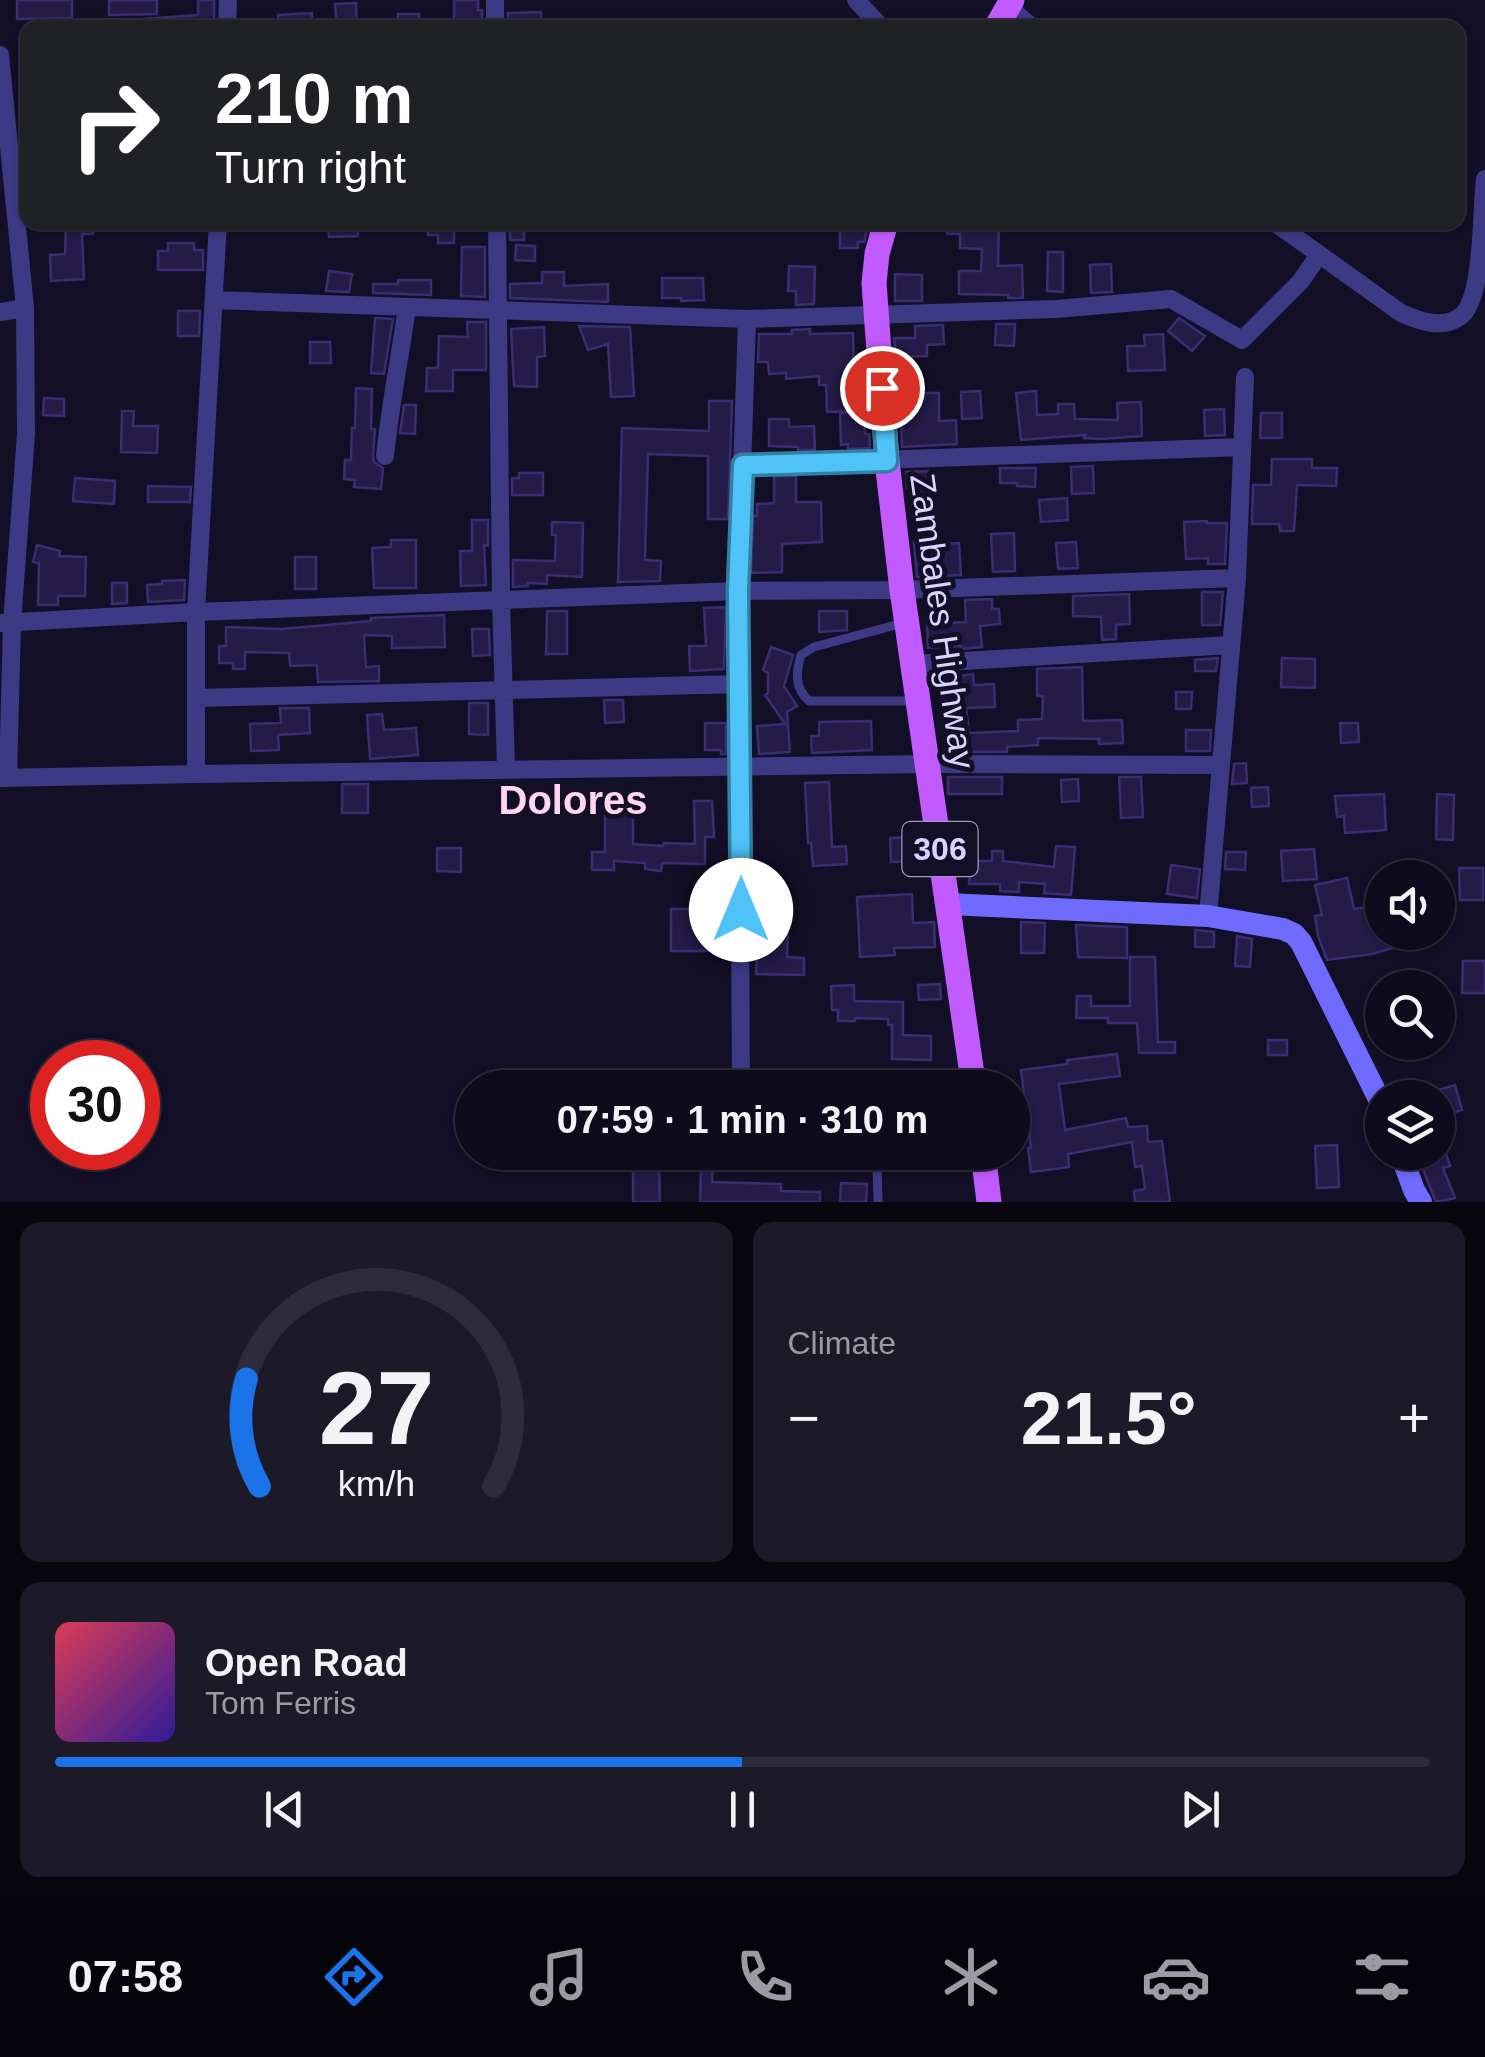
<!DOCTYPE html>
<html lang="en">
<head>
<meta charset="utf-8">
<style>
  :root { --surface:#0e0b1c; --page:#1c1929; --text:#f1f3f6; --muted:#9b9ba3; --line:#2e2b3b; --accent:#1a73e8 }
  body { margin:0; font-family:Arial,sans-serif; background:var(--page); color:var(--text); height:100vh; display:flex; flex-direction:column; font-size:38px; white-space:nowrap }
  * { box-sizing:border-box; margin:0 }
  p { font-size:32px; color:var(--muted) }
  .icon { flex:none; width:55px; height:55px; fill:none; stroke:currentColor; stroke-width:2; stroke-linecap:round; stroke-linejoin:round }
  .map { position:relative; height:1202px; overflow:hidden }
  .drawer { display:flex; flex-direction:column; gap:20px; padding:20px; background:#08060f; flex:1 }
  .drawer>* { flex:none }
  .guide { position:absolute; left:20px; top:20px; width:1445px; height:210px; border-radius:20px; box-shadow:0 2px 8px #0004,0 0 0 2px var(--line); background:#202124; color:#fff; overflow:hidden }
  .controls { position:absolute; left:1365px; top:860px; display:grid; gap:20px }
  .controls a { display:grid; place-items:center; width:90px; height:90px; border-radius:50%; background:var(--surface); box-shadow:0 2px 8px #0004,0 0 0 2px var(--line); font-size:50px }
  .speed { position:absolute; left:30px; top:1040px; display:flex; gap:20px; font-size:50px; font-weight:700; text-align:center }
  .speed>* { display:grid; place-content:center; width:130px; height:130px; border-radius:50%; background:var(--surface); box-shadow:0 2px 8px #0004,0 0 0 2px var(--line); line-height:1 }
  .speed .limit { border:15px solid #d22; background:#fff; color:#111 }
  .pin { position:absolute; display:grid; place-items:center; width:85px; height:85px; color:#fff; margin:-42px; border:5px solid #fff; border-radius:50%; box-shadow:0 2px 10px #0007 }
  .me { position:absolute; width:110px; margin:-55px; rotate:0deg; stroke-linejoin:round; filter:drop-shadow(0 0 8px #0008) }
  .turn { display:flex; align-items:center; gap:35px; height:210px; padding:0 30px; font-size:45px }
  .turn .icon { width:130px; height:130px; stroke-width:2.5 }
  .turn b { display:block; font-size:70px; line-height:85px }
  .big { font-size:75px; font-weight:800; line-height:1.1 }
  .drawer .tile { flex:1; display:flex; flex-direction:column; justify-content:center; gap:15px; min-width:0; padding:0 35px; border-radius:20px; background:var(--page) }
  .drawer .dial { align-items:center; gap:0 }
  .dial svg { height:260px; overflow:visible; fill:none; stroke:var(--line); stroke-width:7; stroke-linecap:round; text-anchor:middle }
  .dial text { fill:var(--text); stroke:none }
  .song { display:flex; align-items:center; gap:30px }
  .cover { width:120px; height:120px; border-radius:15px; background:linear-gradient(135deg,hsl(350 70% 55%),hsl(250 70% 35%)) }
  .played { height:10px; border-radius:5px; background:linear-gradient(90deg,var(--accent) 50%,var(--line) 50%) }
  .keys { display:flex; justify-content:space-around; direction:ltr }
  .heat { display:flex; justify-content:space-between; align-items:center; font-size:55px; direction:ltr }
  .drawer .tiles { flex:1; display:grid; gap:20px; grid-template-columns:1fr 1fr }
  .tile:last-child { grid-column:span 2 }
  .trip { position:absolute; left:455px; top:1070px; width:575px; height:100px; border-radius:50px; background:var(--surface); box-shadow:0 2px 8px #0004,0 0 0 2px var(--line); font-weight:800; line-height:100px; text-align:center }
  .menu { display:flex; height:160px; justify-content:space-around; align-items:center; background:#06040b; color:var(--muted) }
  .menu .icon { width:70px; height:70px }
  .menu .selected { color:var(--accent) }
  .menu b { font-size:45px; color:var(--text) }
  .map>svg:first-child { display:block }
  .building { fill:#241b47; stroke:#3b2d73; stroke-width:2.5 }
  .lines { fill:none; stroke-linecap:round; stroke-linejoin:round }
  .lane { stroke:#3d3a85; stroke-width:9 }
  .street { stroke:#3d3a85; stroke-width:18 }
  .secondary { stroke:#6f6bff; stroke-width:22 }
  .primary { stroke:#c25bff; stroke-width:25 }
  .route-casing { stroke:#337fa1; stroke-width:25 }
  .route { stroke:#4fc3f7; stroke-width:18 }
  .labels { text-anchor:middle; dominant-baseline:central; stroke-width:10; stroke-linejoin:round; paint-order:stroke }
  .shield { fill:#130f26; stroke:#9e99be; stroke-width:2.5 }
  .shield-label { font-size:32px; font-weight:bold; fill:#d9d4ff }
  .street-label { font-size:35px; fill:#d9d4ff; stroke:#130f26 }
  .quarter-label { font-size:40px; font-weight:bold; fill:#ffd6f0; stroke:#130f26 }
</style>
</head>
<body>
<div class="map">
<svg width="1485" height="1202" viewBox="0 0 1485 1202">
  <rect width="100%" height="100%" fill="#130f26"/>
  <path class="building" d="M17 0H72V18L17 19Z
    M109 0H157V14L109 15Z
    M198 0H214V28H144L143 19 198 15Z
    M454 0H478V10H482V28H454Z
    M356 3 357 28H337L335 4Z
    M541 12V28H508V13Z
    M312 13 313 28H279L278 15Z
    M398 14H419V28H397Z
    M66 222H93V234H82L84 279 51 281 50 255 65 254Z
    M328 222H357L358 236 329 237Z
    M428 222H454V243H438V235H428Z
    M840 222H869L864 242H858V248H840Z
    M948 222 999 225 998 266 1022 265 1023 298H1008V295L959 294V271H981L982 249 960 248V234H947Z
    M510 223H524V240H510Z
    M168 243H194V250H203V270H158V251H168Z
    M516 245 535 246V261L515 260Z
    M462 247H485V297L461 296Z
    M1048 252H1063V292L1047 291Z
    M1111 264 1112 292 1091 293 1090 265Z
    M789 266 815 267 814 304 796 305V291H788Z
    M329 271 352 274 349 292 326 291Z
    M542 272H564V286L608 284V302L510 298V284L542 283Z
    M895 274 922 275V301H895Z
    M662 278H703L704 300 681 301V298H662Z
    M398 280H431V295L373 293V284H398Z
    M178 311H200L199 336H178Z
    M375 318 393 319 384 374 371 373Z
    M1179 318 1205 336 1192 351 1168 331Z
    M467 322H486V370H453V391H426L427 368H438L439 336 468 337Z
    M996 324H1015L1014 346 995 345Z
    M943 325 944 344 927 345V356L896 357 894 338H915V326Z
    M579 326 630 327 634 396 611 397 608 344 588 350Z
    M544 327 545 356 537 357V387L514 386 511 329Z
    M810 329V334L853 333 854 372H846L848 411 827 412 826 385H819V376L786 379V373L769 374 768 362H758L759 334H792V330Z
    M1163 334 1165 370 1128 371 1127 346H1145L1144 335Z
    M310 342H330L331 363H310Z
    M356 388 372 389 371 429H375L373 456 374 462 383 468 381 489 354 487 355 480 344 479 345 460H351L352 428H355Z
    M980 391 982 418 962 419 961 392Z
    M1036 391 1037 415 1058 414V404H1074L1075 419 1118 420 1117 403 1141 402 1142 436 1100 439 1084 438 1085 435 1021 440 1016 393Z
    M900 393H939V421L956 420 957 444 902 447Z
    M44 398 64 399V416L43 415Z
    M709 401H732L728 519H708V456L648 454 645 560 661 561 660 581 618 582 622 428 709 431Z
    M404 405H416L415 434 400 433Z
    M1224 409 1225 435 1205 436 1204 410Z
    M122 411H134L133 426H158L157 453 121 452Z
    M864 412 865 434H869L870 448 848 449V444L841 445 840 413Z
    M1261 413H1282V438H1260Z
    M769 419H789V427L814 426 815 450H798V447L769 446Z
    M1272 459H1312V468H1337L1336 486 1297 485 1294 531H1280L1279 524H1252L1253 485H1271Z
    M1093 466 1094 493 1072 494 1071 467Z
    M1000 468H1036L1035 487 1017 486V483H1000Z
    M928 471 930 510H915L914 487 907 488 906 472Z
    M519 473H543V495H512V478H519Z
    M774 476H796V502H821L822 542 782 544V572L751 573 753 516H757V504L774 503Z
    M75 478 115 481 114 504 73 501Z
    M148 486 191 487 190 502H148Z
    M1067 498 1068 520 1041 522 1039 500Z
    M472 520H488V546L484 545 486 585 461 586 460 551H472Z
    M1207 521V523H1227L1225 564H1208V558L1186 559 1184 522Z
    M552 522 583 523 582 577 547 575V584L528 583V586L513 587V560L555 561 556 535H552Z
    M1014 533 1015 571 993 572 991 534Z
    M391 540H416V588H374L372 548 391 547Z
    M946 541V544L959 543 961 575 917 577 914 542Z
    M1076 542 1078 568 1058 569 1056 543Z
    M37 545 60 551 59 556 86 557 85 596H58V605H38L39 563 33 562Z
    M295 557H316V589H295Z
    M185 580 184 600 148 602 147 585 162 584V581Z
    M112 583H127V603L112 604Z
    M1202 592H1223L1220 625H1202Z
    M1129 594 1130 624 1116 625V639L1102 640 1101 617 1073 616V596Z
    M992 599V609H999L1000 624 980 626 982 647 961 649V646L928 648 927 624 966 622 965 600Z
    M726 607 724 669 690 671 689 646H706L704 608Z
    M547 611H567V654H546Z
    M819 611H847V630L819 632Z
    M444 615 445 647 392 648V636L364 635 366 667 379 666V681L318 682 317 665 290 666 289 653 245 652V669H233V663H219V646H226V627L281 629 371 621V618Z
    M472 629H489L490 655 473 656Z
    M771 647 793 655 784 686 797 706 787 712 790 752 759 754 757 726 785 724 765 695 768 693V673L763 670Z
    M1218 658 1216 671H1195V660Z
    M1282 658 1315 659V688L1281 687Z
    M1082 667 1083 721 1122 720 1123 743 1099 744V739L1038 738V745L1007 747V752H946L940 679 973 674 974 685 994 684 995 707 966 708 969 733 1018 731V720L1042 719 1043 696H1037V669Z
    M1176 692H1192L1191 709H1176Z
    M604 700H623L624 722 605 723Z
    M469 703H488V735L469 734Z
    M280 708H309L310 733 278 735 279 750 251 751 250 724 281 723Z
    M382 714 384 730 416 728 418 755 370 759 367 715Z
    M871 721 872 750 812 753 811 736H819V722Z
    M705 723H726V754H721V750H705Z
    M1340 723H1358L1359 742 1341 743Z
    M1186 730H1211L1210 751H1186Z
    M1246 763 1247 783 1232 784 1234 764Z
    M948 777H1002V794H948Z
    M1119 777H1141L1143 817 1121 818Z
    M1078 779 1079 801 1062 802 1061 780Z
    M829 782 832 847 846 846 847 864 813 866 811 843H808L805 783Z
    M342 784H368V813H342Z
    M1268 787 1269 806 1252 807 1251 788Z
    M1384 794 1386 830 1345 833 1344 816 1337 817 1335 796Z
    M1437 794 1454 795 1453 840 1436 839Z
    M605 798H633V844L663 846 664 843 695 844 694 801H712L714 837H705V864L662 863 661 871 645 869V863L614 861V870H592V852H605Z
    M915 837 916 861 891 862 890 838Z
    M1056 846 1075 847 1071 895 1044 893 1045 884 1019 882V892L1000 891V884H969L970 861H992V851H1003V861L1054 867Z
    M437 848H461V872L437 871Z
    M1314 849 1317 879 1283 881 1281 851Z
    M1226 852H1246L1245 870 1225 869Z
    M1171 865 1200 869 1197 898 1167 894Z
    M1459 868H1483V900H1460Z
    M1347 878 1354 909 1367 907 1371 928 1382 924V932H1435L1436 936 1372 954 1327 960 1318 936 1315 916 1322 915 1315 885Z
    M714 884H727L728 927H712V951H671V909H715Z
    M912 894 913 923 934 922 935 947 894 948 895 955 860 957 857 897Z
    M1021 922 1045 923 1044 953H1021Z
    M1076 925 1127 927V958L1078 957Z
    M758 926H788L787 957 804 958V975L756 974Z
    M1195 930 1214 932V947H1195Z
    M1237 936 1252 939 1250 967 1235 966Z
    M1130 957H1155L1158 1042H1175V1053H1139L1137 1023H1108V1018H1076L1077 996H1091V1006H1130Z
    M1463 961H1485V993H1462Z
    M940 984 941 999 919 1000 918 985Z
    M854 985V1001L903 1002V1035L931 1036V1060L892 1059V1025H888V1019L855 1018V1021H838V1010H832L831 986Z
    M1268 1040H1287V1055H1268Z
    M1117 1054 1120 1076 1059 1084 1065 1130 1126 1118 1128 1127 1147 1126 1148 1142 1162 1141 1170 1202H1135L1134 1191 1145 1189 1142 1166 1135 1167 1132 1142 1068 1154 1069 1167 1031 1172 1028 1148H1031L1021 1070 1068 1064 1067 1060Z
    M1455 1085 1462 1110 1438 1117V1090Z
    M1337 1145 1339 1187 1317 1188 1315 1146Z
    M1444 1148 1450 1166 1443 1168 1455 1198 1436 1202 1418 1157 1438 1152Z
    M633 1152H713L712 1182 781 1184V1191L820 1192V1202H700L701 1167 659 1166 660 1202H633Z
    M841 1183 867 1184 866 1202H840Z"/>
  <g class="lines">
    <path class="lane" d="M903 623 814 647 801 655C796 673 794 687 809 701H916
      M801 1165 877 1164 878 1202"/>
    <path class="street" d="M495 0V28
      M856 0 882 28
      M1008 7 1033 28
      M227 28 228 0
      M0 55 25 308 26 434 12 623 8 778
      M497 222 501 600 506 769
      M1274 222 1401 313C1419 321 1443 330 1461 316 1484 298 1481 209 1485 179
      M214 300 747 319 1056 309 1171 299 1242 340 1300 282 1319 255
      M0 312 25 308
      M385 456C390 406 400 357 407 307
      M743 465 1242 447
      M0 623 196 612 501 600 738 591 902 590 1237 578
      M912 664 1230 645
      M196 698 740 684
      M196 774V612L218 222
      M0 778 196 774 927 764 1221 765
      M1208 916 1237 578 1245 377
      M741 1088 738 591 747 319"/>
    <path class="secondary" d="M948 904 1208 916 1283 929 1294 934 1301 942 1382 1105
      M1400 1152 1414 1190 1421 1202"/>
    <path class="primary" d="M996 28 1012 0
      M886 222 877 254 874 283 887 461 902 590 974 1088
      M983 1152 989 1202"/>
  </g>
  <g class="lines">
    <defs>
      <path id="route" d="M741 910 738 591 743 465 887 461 882 388"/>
    </defs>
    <use href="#route" class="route-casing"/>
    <use href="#route" class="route"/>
  </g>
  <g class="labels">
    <rect class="shield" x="902.5" y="822" width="75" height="54" rx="8"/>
    <g class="shield-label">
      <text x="940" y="849">306</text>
    </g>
    <g class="street-label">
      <text transform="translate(943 621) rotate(82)">Zambales Highway</text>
    </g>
    <g class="quarter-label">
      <text x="573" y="800">Dolores</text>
    </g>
  </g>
</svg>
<div class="controls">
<a><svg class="icon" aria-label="sound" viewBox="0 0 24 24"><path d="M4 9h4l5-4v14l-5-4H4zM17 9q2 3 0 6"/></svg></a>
<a><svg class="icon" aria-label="search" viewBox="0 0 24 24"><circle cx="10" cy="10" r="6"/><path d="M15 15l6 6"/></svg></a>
<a><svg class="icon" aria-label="layers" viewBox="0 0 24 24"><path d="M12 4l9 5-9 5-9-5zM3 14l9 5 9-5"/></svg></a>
</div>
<div class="speed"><div class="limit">30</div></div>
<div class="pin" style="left:882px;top:388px;background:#d93025"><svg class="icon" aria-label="arrive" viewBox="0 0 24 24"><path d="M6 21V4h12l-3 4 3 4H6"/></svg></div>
<svg class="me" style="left:741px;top:910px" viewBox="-20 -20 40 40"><circle r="19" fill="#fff"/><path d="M0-13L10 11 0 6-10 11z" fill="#4fc3f7"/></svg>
<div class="trip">07:59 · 1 min · 310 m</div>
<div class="guide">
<div class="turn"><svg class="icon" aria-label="right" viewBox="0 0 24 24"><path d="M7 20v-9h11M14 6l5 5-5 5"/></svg><div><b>210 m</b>Turn right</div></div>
</div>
</div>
<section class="drawer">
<div class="tiles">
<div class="tile dial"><svg viewBox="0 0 100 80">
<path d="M14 69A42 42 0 1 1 86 69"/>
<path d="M14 69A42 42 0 0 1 10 36" stroke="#1a73e8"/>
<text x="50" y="56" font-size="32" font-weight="700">27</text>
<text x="50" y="72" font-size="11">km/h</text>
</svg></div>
<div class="tile"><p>Climate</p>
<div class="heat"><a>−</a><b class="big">21.5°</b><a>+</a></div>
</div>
<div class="tile">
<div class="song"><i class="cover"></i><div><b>Open Road</b><p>Tom Ferris</p></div></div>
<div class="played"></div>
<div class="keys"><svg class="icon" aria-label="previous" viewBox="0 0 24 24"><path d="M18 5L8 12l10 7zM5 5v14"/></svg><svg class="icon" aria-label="pause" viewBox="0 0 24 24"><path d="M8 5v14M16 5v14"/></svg><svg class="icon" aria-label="next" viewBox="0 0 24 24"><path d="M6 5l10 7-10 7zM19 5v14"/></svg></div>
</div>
</div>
</section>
<nav class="menu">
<b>07:58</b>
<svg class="icon selected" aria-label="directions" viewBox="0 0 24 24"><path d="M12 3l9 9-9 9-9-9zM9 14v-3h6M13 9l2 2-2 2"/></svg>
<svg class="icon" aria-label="music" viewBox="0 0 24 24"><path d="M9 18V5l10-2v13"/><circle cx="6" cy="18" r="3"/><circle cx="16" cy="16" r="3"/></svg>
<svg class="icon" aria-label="phone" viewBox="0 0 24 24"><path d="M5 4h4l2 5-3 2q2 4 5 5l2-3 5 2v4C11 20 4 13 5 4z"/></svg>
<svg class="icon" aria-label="climate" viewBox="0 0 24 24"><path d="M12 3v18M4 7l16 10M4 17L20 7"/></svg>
<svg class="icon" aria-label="car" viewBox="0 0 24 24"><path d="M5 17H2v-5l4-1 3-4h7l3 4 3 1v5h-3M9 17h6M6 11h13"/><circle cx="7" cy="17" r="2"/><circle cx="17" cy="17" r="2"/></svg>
<svg class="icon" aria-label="filters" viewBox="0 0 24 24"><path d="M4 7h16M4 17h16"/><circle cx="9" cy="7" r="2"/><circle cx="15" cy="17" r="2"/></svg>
</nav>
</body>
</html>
